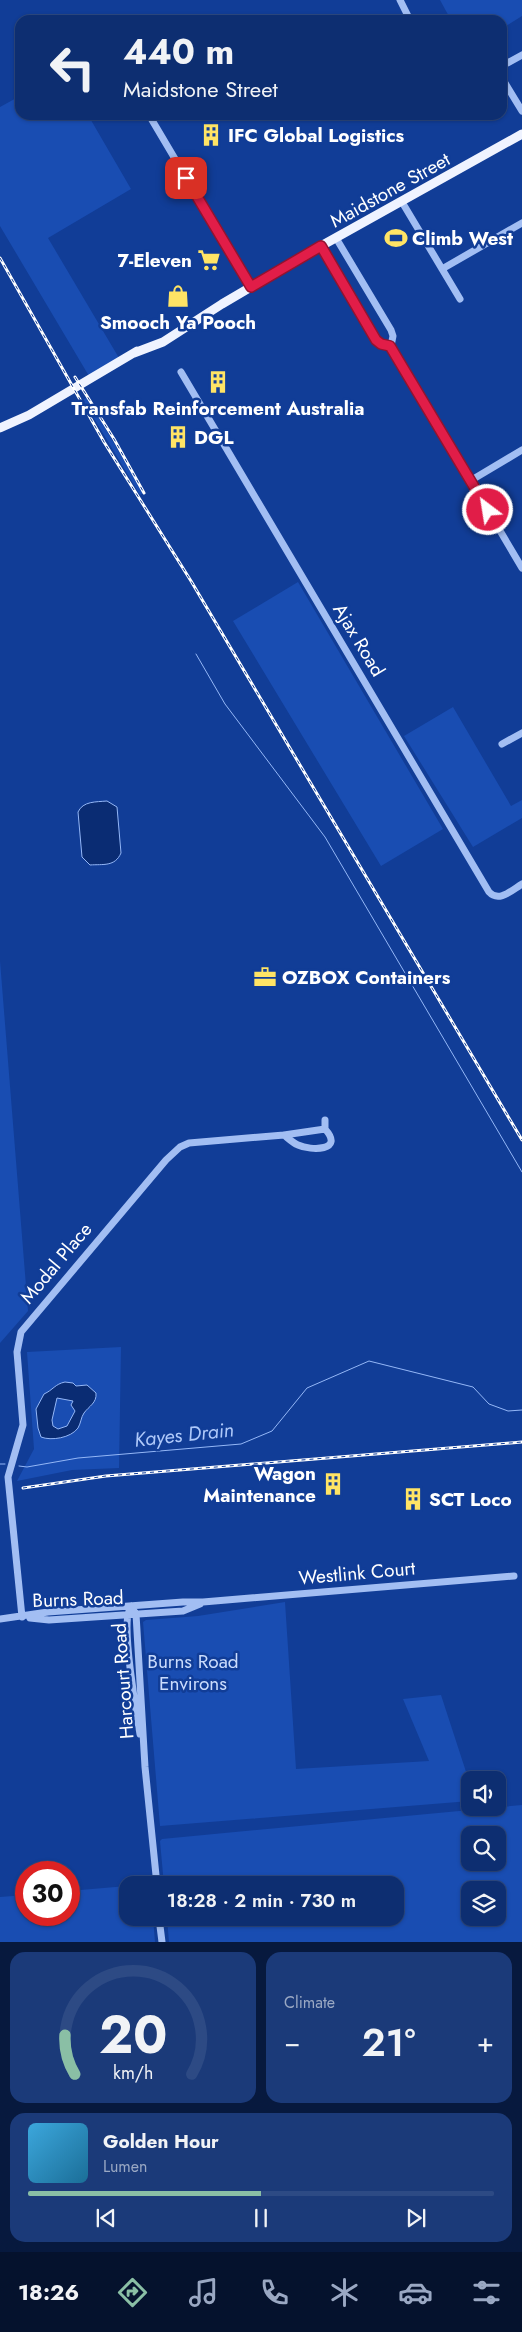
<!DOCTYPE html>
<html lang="en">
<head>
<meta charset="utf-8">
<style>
  :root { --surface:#0d2e71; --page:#1b3a79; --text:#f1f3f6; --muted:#9aa8c3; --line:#2d4a84; --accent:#8abfa5 }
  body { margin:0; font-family:Jost,sans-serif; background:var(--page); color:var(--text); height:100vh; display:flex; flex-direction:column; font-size:19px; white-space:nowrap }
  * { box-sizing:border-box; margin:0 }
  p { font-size:16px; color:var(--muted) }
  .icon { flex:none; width:28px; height:28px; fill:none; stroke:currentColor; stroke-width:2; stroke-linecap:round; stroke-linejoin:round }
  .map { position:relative; height:1942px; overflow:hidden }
  .panel { display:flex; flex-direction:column; gap:10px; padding:10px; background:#07193e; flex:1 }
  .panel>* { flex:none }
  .hud { position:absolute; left:15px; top:15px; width:492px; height:105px; border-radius:15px; box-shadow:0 1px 4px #0004,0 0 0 1px var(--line); background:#0d2e71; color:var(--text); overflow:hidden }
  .tools { position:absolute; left:461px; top:1771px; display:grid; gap:10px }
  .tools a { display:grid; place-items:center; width:45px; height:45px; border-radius:10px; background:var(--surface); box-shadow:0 1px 4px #0004,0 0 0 1px var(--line); font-size:25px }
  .speed { position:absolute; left:15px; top:1861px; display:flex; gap:10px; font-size:25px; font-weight:700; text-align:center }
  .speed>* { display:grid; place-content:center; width:65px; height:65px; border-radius:50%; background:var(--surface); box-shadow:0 1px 4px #0004,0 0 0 1px var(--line); line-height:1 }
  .speed .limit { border:8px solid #d22; background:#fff; color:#111 }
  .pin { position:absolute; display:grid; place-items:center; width:42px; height:42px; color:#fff; margin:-21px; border-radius:10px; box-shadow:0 2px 8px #0006 }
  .me { position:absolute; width:55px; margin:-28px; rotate:329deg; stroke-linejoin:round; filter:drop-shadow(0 0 4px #0008) }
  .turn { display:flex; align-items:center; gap:18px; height:105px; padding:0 25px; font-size:22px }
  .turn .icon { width:65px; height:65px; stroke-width:2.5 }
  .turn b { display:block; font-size:35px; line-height:42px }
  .big { font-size:38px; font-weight:600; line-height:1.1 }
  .panel .widget { flex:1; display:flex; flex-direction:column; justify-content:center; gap:8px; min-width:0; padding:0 18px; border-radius:15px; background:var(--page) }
  .panel .dial { align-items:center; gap:0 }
  .dial svg { height:130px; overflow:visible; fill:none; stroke:var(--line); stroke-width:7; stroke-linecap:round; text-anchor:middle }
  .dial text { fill:var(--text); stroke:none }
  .song { display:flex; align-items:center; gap:15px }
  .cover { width:60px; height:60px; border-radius:8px; background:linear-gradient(135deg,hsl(200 70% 55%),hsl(200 70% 35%)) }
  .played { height:5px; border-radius:2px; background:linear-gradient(90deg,var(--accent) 50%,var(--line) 50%) }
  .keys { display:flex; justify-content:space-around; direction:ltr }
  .heat { display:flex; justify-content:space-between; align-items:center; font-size:28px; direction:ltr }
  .panel .tiles { flex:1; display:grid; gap:10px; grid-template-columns:1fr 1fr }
  .widget:last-child { grid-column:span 2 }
  .trip { position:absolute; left:119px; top:1876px; width:285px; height:50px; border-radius:15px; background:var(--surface); box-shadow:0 1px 4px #0004,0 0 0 1px var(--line); font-weight:600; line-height:50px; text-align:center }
  .tab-bar { display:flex; height:80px; justify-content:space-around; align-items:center; background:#05122d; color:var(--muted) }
  .tab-bar .icon { width:35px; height:35px }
  .tab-bar .selected { color:var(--accent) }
  .tab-bar b { font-size:22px; color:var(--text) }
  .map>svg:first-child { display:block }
  .green { fill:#194db2; fill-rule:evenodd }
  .water { fill:#0a2c73; stroke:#94b7f7; fill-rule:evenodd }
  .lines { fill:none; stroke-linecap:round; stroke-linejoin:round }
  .stream { stroke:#94b7f7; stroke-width:1 }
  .minor { stroke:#a2bef3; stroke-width:7 }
  .major { stroke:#eff3ff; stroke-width:9 }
  .rail-casing { stroke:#fff; stroke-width:3 }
  .rail { stroke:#113d97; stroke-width:1; stroke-dasharray:4; stroke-linecap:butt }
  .route-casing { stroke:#92132f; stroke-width:12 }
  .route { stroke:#e11d48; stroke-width:9 }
  .labels { text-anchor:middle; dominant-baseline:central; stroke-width:5; stroke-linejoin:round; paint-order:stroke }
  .poi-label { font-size:19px; font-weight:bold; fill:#fff; stroke:#113d97; text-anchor:start }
  .street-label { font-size:19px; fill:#fff; stroke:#113d97 }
  .park-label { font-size:19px; fill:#cadcfd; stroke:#113d97 }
  .water-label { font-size:20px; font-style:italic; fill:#afc9fa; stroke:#113d97 }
</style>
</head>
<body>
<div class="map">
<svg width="522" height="1942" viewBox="0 0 522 1942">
  <rect width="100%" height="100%" fill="#113d97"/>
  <path class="green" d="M440 0H522V16L503 28 502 20H451Z
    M20 96V115H88L131 189 48 238 119 358 89 376 0 226V107Z
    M87 397 143 493 140 495 83 400Z
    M298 582 443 829 381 866 233 621Z
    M453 707 511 806 522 800V818L473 847 404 736Z
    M0 961 28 1311 0 1343Z
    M121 1347 119 1468 72 1470 17 1481 34 1449 27 1352Z
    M285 1602 296 1769 429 1761 403 1699 441 1695 470 1784V1801L160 1826 143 1622 146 1620 198 1616Z
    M522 1805V1942H169L167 1918H395V1885H164L160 1841 162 1839ZM470 1835H498V1862H470ZM470 1890H498V1918H470Z
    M127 1886 128 1918H153L155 1942H0V1897L26 1895V1915H69V1891Z"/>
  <path class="water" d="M107 801 117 807 121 853C115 867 103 864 90 865L82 857 78 812C83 801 96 802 107 801Z
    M65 1382 73 1383 76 1386 87 1385 96 1393C97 1403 89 1406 84 1413 81 1417 81 1423 78 1428 71 1438 51 1441 41 1437L38 1428 36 1409 44 1394C53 1390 55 1384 65 1382ZM57 1398 73 1401 71 1405 75 1411 67 1426 58 1429 53 1426 52 1420Z"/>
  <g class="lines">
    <path class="stream" d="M196 654 225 704 325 837 522 1172
      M0 1464H5
      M19 1466 27 1467 78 1458 241 1444 272 1431 307 1388 369 1361 473 1387 489 1404 508 1411 522 1410"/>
    <path class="minor" d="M400 0 410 20
      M502 66 522 55
      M502 78 522 111
      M149 115 251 287
      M402 202 460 299
      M336 238 391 330 393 336 391 346 522 568
      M321 246 376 340 381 344 391 346
      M442 269 522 223
      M181 372 489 892C499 903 512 890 522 884
      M470 481 522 450
      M502 744 522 733
      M325 1120V1129
      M131 1606 136 1614 145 1767 157 1885
      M129 1611C122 1628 136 1712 140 1734
      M22 1617 8 1477 23 1425 17 1352 21 1332 166 1160 180 1147 189 1143 284 1135C289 1139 293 1143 298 1145 311 1151 345 1151 325 1129L284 1135
      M30 1618 49 1620 183 1611 200 1604
      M0 1619 48 1612 183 1602H203L514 1576
      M159 1918 162 1942"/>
    <path class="major" d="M134 353 163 342 222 304 321 246 522 134
      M0 428 29 415 137 351"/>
    <defs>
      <path id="rail" d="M0 258 104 442 191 581 522 1140
        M75 377 114 439 144 493
        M23 1488 106 1476 522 1442"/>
    </defs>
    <use href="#rail" class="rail-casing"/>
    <use href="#rail" class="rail"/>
  </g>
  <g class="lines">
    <defs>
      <path id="route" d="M186 178 251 287 321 246 376 340 381 344 390 346 488 510"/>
    </defs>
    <use href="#route" class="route-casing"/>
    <use href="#route" class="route"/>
  </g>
  <defs>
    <symbol id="building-bare" viewBox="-9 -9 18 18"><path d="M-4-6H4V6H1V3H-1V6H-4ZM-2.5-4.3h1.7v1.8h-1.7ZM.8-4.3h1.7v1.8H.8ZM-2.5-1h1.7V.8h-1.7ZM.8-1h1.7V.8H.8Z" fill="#ffe465" stroke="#113d97" stroke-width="2.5" paint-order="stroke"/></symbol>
    <symbol id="stadium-bare" viewBox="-9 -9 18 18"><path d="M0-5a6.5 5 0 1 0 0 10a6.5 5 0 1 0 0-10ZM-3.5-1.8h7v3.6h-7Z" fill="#ffe465" stroke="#113d97" stroke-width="2.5" paint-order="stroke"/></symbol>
    <symbol id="supermarket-bare" viewBox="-9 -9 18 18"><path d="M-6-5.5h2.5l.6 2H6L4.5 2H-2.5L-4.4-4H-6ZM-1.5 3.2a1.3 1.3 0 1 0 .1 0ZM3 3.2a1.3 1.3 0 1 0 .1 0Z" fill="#ffe465" stroke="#113d97" stroke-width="2.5" paint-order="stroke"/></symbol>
    <symbol id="shop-bare" viewBox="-9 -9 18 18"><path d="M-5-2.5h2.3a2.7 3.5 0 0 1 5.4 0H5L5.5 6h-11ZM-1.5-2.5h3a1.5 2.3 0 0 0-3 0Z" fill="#ffe465" stroke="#113d97" stroke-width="2.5" paint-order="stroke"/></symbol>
    <symbol id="office-bare" viewBox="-9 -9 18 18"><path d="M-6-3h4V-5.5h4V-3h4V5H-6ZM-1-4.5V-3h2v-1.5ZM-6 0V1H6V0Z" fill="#ffe465" stroke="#113d97" stroke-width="2.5" paint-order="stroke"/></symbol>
  </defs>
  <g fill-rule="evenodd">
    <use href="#building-bare" x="195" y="119" width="32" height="32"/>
    <use href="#stadium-bare" x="380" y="222" width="32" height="32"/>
    <use href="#supermarket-bare" x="193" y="244" width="32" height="32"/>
    <use href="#shop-bare" x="162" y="280" width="32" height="32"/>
    <use href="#building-bare" x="202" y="366" width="32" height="32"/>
    <use href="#building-bare" x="162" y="421" width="32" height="32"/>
    <use href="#office-bare" x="249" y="961" width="32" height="32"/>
    <use href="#building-bare" x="317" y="1468" width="32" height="32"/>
    <use href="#building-bare" x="397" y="1483" width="32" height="32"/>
  </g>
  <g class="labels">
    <g class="poi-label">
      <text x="228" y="135">IFC Global Logistics</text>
      <text x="412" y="238">Climb West</text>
      <text x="192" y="260" text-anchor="end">7-Eleven</text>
      <text x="178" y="322" text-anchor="middle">Smooch Ya Pooch</text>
      <text x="218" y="408" text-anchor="middle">Transfab Reinforcement Australia</text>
      <text x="194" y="437">DGL</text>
      <text x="282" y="977">OZBOX Containers</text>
      <text x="316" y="1473" text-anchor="end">Wagon<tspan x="316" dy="22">Maintenance</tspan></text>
      <text x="429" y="1499">SCT Loco</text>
    </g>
    <g class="street-label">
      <text transform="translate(390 190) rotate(-29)">Maidstone Street</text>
      <text transform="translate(359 640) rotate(59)">Ajax Road</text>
      <text transform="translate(56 1263) rotate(-50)">Modal Place</text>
      <text transform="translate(357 1573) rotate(-5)">Westlink Court</text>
      <text transform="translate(78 1599) rotate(-2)">Burns Road</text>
      <text transform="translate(123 1681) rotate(-94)">Harcourt Road</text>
    </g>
    <g class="park-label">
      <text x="193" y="1661">Burns Road<tspan x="193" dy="22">Environs</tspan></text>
    </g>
    <g class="water-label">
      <text transform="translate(184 1435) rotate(-6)">Kayes Drain</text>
    </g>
  </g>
</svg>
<div class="tools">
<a><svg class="icon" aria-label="sound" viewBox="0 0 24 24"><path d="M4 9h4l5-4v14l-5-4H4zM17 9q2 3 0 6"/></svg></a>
<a><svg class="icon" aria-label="search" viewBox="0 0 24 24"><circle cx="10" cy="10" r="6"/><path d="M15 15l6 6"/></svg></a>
<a><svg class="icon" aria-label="layers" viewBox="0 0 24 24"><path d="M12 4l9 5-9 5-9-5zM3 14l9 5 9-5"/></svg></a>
</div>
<div class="speed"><div class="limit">30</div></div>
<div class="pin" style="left:186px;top:178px;background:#d93025"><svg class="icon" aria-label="arrive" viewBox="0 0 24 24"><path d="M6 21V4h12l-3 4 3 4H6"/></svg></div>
<svg class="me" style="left:488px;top:510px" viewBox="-20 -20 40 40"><circle r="17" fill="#e11d48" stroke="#fff" stroke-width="3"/><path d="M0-11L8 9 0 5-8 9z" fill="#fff"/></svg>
<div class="trip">18:28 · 2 min · 730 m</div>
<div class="hud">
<div class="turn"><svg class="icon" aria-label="left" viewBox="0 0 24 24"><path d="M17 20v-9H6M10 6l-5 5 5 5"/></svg><div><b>440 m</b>Maidstone Street</div></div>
</div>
</div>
<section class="panel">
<div class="tiles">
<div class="widget dial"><svg viewBox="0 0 100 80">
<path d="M14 69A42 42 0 1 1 86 69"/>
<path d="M14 69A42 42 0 0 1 8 45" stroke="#8abfa5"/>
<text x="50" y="56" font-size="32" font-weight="700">20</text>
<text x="50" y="72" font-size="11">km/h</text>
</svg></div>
<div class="widget"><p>Climate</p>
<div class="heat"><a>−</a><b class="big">21°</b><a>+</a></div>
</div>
<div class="widget">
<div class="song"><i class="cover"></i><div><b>Golden Hour</b><p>Lumen</p></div></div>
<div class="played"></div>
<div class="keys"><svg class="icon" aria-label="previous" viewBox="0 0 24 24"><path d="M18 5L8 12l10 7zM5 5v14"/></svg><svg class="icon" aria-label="pause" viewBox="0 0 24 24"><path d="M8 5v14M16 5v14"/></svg><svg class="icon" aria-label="next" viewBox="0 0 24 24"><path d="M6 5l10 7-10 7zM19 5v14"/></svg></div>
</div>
</div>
</section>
<nav class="tab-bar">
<b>18:26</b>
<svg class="icon selected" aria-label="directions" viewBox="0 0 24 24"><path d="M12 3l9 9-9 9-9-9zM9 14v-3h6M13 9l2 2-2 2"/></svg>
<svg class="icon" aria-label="music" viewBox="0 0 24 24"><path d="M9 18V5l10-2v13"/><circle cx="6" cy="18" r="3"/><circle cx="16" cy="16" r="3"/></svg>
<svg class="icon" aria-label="phone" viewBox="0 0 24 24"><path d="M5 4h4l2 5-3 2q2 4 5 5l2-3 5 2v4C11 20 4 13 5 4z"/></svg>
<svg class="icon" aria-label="climate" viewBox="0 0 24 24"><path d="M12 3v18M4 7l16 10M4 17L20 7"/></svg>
<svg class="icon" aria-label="car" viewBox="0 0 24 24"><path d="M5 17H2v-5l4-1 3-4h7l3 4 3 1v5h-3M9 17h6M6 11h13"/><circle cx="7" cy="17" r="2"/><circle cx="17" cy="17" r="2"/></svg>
<svg class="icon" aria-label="filters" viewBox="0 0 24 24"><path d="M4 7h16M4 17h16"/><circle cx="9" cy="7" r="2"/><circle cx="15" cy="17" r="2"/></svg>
</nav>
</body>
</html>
